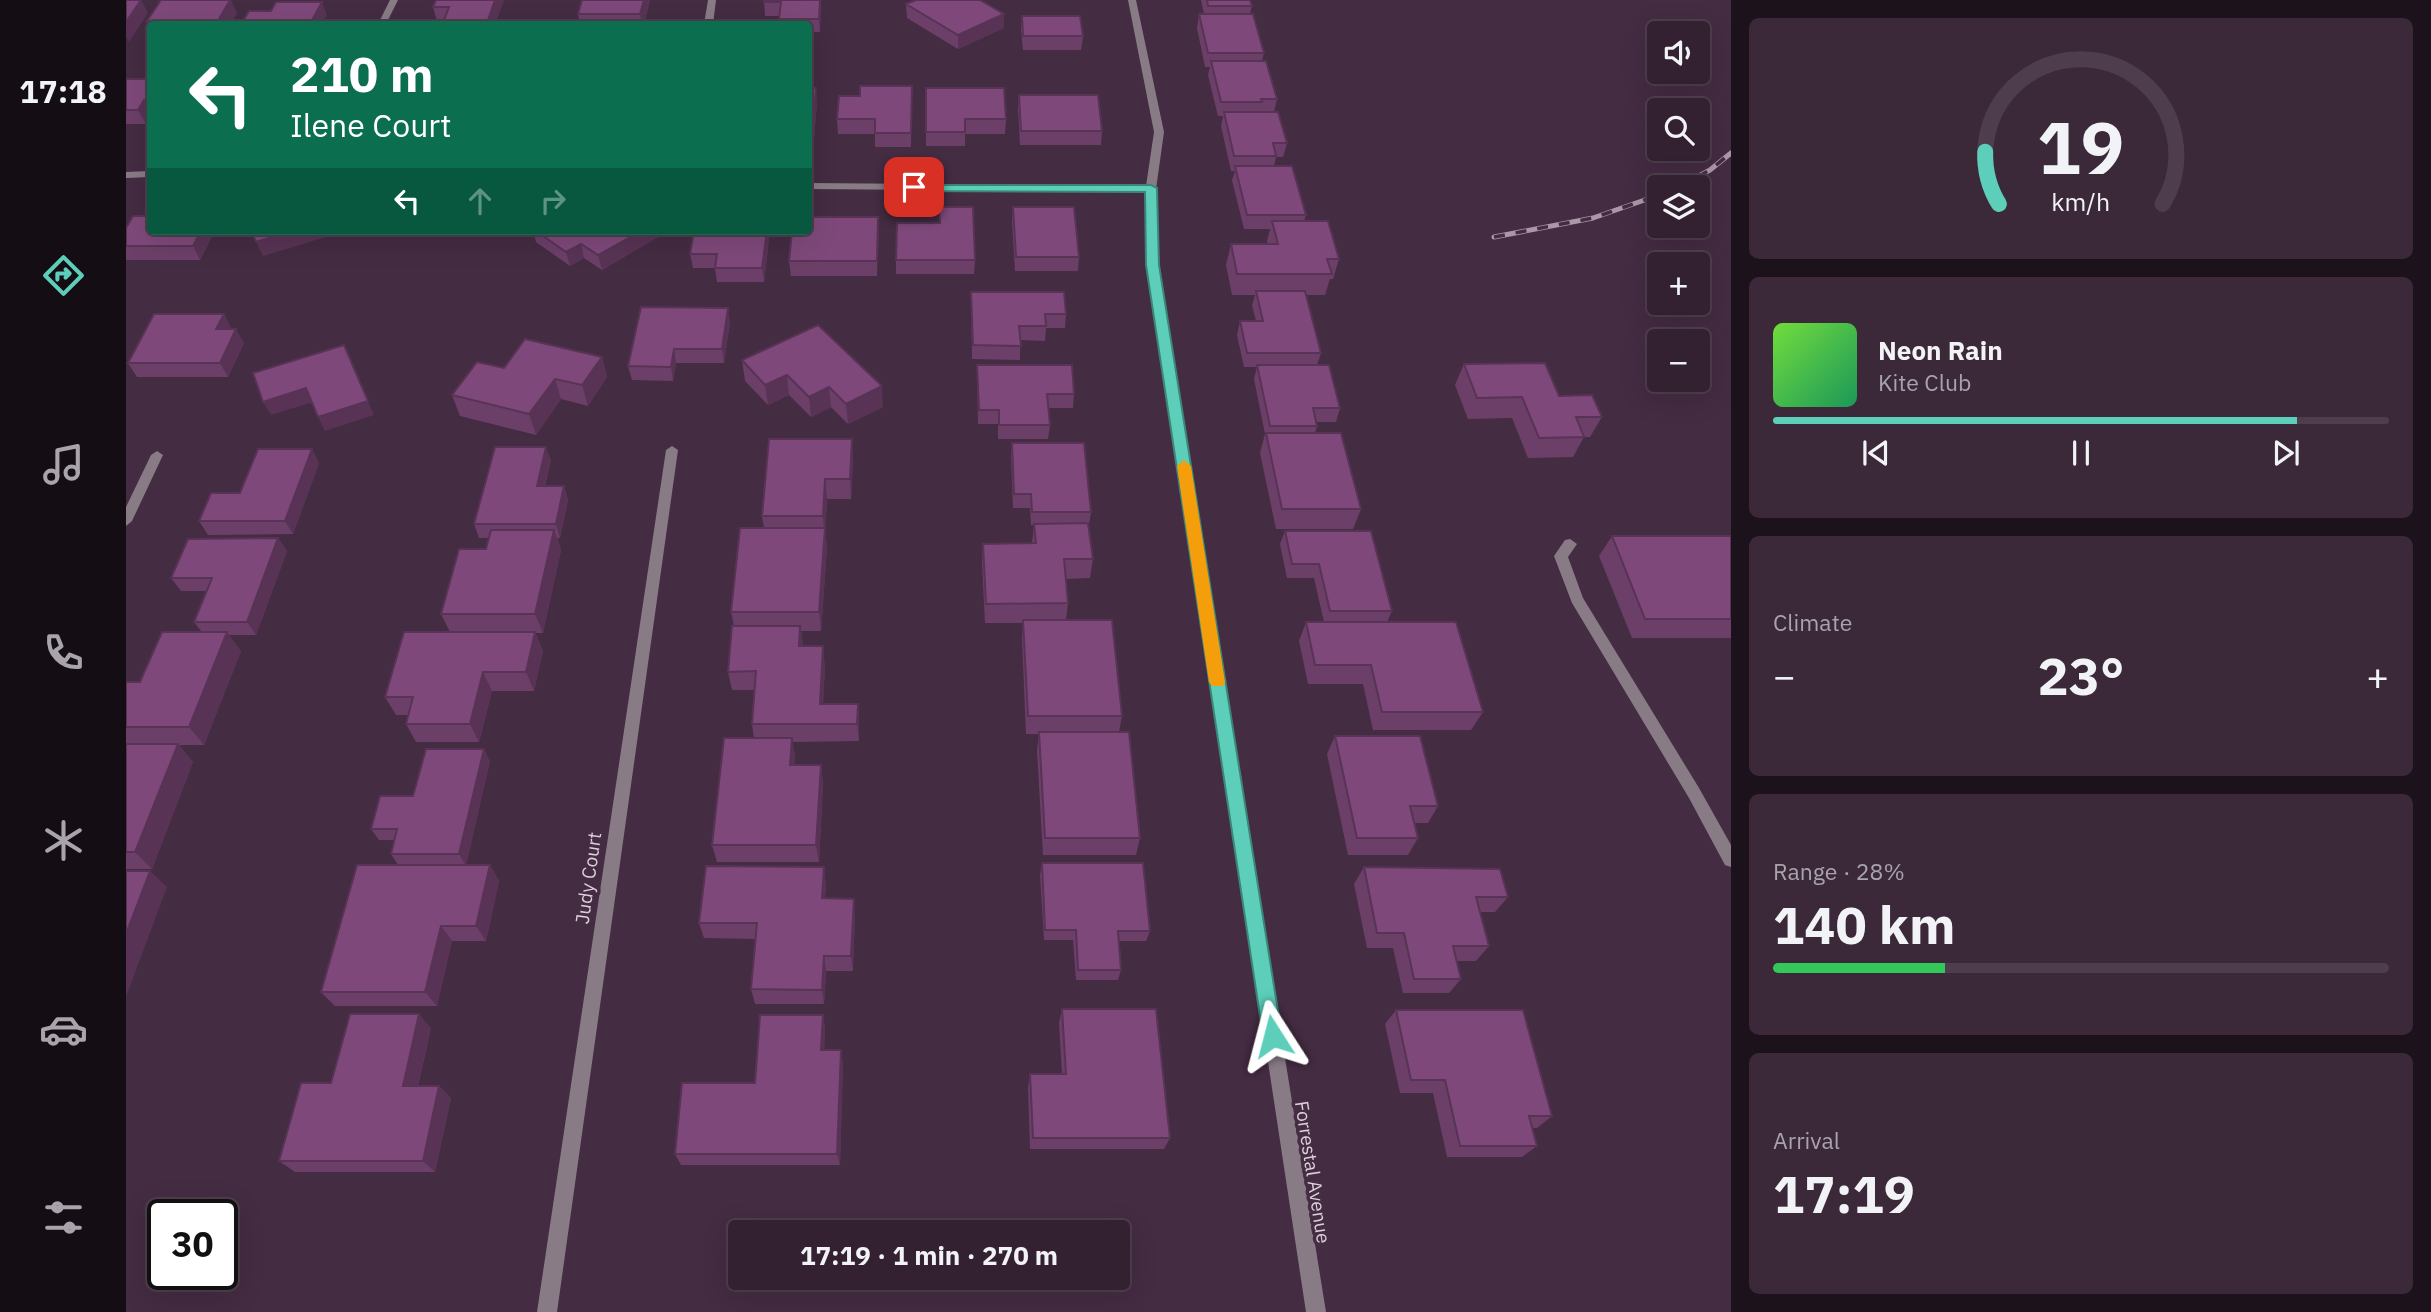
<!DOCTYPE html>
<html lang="en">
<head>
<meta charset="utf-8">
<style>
  :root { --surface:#332132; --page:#3b293a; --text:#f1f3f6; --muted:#a9a3ac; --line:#4e3e4d; --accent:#5cceba }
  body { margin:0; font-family:"IBM Plex Sans",sans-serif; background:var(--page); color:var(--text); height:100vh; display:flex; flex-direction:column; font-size:26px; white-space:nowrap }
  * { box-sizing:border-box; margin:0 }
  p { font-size:23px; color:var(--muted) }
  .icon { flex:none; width:38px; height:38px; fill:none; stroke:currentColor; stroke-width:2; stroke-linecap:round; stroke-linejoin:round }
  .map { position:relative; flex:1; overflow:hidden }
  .side { display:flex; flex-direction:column; gap:18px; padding:18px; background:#1c121c; width:700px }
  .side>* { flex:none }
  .guide { position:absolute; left:21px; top:21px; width:665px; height:214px; border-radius:7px; box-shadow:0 7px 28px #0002,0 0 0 2px var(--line); background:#0b6e4f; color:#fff; overflow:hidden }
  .controls { position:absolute; left:1521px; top:21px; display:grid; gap:14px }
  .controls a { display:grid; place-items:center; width:63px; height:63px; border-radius:7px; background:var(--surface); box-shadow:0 7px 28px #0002,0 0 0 2px var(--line); font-size:35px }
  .speed { position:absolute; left:21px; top:1199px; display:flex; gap:14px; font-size:35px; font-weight:700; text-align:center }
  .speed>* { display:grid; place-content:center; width:91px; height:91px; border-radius:50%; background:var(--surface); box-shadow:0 7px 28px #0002,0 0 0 2px var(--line); line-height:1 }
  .speed .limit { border:4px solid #111; border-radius:10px; background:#fff; color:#111 }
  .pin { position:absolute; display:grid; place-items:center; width:60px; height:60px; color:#fff; margin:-30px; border-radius:14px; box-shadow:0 4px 10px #0006 }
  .me { position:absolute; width:77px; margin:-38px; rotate:351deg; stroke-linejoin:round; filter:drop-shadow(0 0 5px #0008) }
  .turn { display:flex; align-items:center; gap:24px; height:147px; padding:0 28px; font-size:32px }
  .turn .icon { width:91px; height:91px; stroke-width:2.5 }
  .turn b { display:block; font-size:49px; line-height:60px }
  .lanes { display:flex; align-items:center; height:66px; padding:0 28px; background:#0003; justify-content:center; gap:35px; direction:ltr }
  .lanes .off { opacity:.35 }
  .big { font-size:52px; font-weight:700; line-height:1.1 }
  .side .card { flex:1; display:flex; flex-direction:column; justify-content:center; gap:10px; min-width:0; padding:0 24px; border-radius:10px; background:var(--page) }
  .side .dial { align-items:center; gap:0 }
  .dial svg { height:182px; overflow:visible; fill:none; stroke:var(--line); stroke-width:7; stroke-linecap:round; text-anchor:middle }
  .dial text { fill:var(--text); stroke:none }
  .song { display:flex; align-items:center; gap:21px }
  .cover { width:84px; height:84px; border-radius:10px; background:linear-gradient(135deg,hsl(100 70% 55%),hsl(150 70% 35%)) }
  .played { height:7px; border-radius:4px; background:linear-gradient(90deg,var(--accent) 85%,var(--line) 85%) }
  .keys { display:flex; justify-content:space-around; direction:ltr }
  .heat { display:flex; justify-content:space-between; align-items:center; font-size:38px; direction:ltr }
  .charge { height:10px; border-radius:5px; background:linear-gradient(90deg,#34c759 28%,var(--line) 0) }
  .trip { position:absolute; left:602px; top:1220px; width:402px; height:70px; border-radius:7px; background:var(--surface); box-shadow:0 7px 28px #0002,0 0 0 2px var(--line); font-weight:700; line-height:70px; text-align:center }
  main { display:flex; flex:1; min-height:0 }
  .tab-bar { display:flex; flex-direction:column; width:126px; justify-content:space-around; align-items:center; background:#140d14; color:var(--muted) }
  .tab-bar .icon { width:49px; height:49px }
  .tab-bar .selected { color:var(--accent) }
  .tab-bar b { font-size:32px; color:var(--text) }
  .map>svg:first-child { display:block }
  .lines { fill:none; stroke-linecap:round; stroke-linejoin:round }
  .lane { fill:#887b86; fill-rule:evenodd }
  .street { fill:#887b86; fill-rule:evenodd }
  .rail-casing { stroke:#aa98a8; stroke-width:5 }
  .rail { stroke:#442c42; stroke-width:3.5; stroke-dasharray:11; stroke-linecap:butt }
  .wall { fill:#6c3f69 }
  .shaded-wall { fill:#583355 }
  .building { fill:#7e497a; stroke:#583355; stroke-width:2 }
  .route { fill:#5cceba; stroke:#3c8679; stroke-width:2 }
  .slow { fill:#f59e0b }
  .labels { text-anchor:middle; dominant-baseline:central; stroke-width:7; stroke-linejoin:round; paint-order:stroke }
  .street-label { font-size:19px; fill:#ddcedb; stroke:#442c42 }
</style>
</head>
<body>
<main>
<nav class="tab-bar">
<b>17:18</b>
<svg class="icon selected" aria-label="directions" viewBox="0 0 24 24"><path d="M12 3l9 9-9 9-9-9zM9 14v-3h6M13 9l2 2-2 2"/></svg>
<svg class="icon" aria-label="music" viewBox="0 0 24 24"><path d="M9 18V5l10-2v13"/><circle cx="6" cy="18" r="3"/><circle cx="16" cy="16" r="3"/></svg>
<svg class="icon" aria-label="phone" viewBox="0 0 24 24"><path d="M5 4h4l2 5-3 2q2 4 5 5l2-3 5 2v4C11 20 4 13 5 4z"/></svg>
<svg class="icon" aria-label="climate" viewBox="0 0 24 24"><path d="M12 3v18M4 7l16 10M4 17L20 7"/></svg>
<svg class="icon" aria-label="car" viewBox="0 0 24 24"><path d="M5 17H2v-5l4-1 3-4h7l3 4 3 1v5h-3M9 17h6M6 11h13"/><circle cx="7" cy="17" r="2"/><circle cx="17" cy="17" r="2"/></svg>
<svg class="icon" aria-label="filters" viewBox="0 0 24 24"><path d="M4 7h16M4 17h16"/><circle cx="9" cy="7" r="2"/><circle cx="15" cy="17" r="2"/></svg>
</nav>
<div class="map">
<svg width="1605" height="1312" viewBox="0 0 1605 1312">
  <rect width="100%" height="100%" fill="#442c42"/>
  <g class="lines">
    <path class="lane" d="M1444 539 1451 544 1442 557 1457 598 1573 788 1605 845V867L1599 865 1563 798 1446 603 1428 556 1439 540Z"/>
    <path class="street" d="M264 0H272L260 24H252Z
      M582 0H590L587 24H578Z
      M1002 0H1010L1038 132 1030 189 1031 265 1200 1312H1180L1021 265 1020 192 682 189V183L1020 186 1028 132Z
      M24 171V177L0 178V172Z
      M546 446 552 450 431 1312H411L540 450Z
      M31 451 37 455 6 521 0 526V507L25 455Z"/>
    <defs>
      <path id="rail" d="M1552 187 1584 170 1605 153
        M1368 237 1467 218 1533 195"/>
    </defs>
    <use href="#rail" class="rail-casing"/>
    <use href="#rail" class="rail"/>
  </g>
  <path class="wall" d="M378 0 369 24H319L318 21H311L307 7Z
    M456 0H524L518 24H454L452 14Z
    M638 0H695L694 32H687V41L684 80H682V24H653V16H639Z
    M1075 0H1124L1126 6 1124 14 1138 53 1136 61 1151 99 1148 112 1161 143 1157 157H1150L1148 166 1180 215 1178 221 1213 259 1207 279H1204L1199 295H1179L1195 353 1191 365 1214 408 1210 422H1190L1191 426 1189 433 1235 509 1227 529H1150L1134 453 1139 434 1128 379 1131 367H1118L1111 335 1114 321H1130L1126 305 1129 295H1106L1100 265 1105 244H1142L1141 241 1144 229H1118L1106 180 1109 171H1105L1095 126 1097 116H1092L1082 75 1084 67H1079L1071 28 1073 14H1078Z
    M780 4 878 14V28L832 49 781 18Z
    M111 13 104 24H24V27L21 21Z
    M896 16 957 36 955 50H897L895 30Z
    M0 79H24V116L20 124H0Z
    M786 86 785 147H749V134H712L711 119 734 96Z
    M682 88 691 102 688 139H682Z
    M800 88 880 119 879 134H839V146H800Z
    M893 95 976 131 975 145H894L892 109Z
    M887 207 953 257 952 271H889L886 222Z
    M752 217 751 276H665L663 261Z
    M0 228 89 231 74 260H0Z
    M407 231H531L532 237 476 270 458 258 444 266 410 242Z
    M568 231H644L638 282H591L589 268H567L564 254Z
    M770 260H849L848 274H770Z
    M845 292 940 314 939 328H920L919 341 894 340V360L846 359Z
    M98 314 105 328V329L118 343 102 377H11L2 363Z
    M604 322 598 363H550L547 381 506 380 502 366Z
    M692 325 757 407 722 424 705 407 685 417 663 395 642 405 619 381 616 360Z
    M476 357 481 377 462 406 435 399 410 435 334 416 326 395 378 368Z
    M1338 364 1433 396 1476 417 1464 437H1458L1447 457 1402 458 1386 418 1342 419 1329 385Z
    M851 365 948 394 947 408H923L924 425 922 439H872V424H852Z
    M886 443 965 512 963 525 967 559 964 578 940 579 942 603 940 620 996 716 993 732 1014 838 1010 855H917L911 750 913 734H900L896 639 897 623H859L856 564 857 544 906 543 908 525H905L904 508H887L885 457Z
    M727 459 725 499H701L699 531 701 547 695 631H675L677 646 699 665 697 704H732L733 723V741L666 742 669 756 668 765H695L697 783 693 862H591L586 845 628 738 626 724 629 690H606L602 672 608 626 605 612 638 528 636 516Z
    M425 460 419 486H438L442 500 434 538H431L435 550 417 633H409L417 651 408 691H366L353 742H290L280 724 282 715H270L259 697 324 632 315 614 360 549 363 538H353L348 524Z
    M193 463 167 534 82 535 73 521 114 493Z
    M1159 531 1266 611 1261 622 1357 712 1345 730H1247L1237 684H1182L1173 641 1180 622H1198L1188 578H1161L1154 544Z
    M1486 536H1605V638H1506L1473 556Z
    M152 538 161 551 130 635H103L115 651 78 745H53L67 762 26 869H0V682H14L76 632 68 622 81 591H55L45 578Z
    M1209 736 1312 806 1302 823H1289L1292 838 1282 855H1222L1201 754Z
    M364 761 340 865H364L373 881 360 941H326L311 1006H209L195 992 272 865 265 854 268 840H253L245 829 287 796Z
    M916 863 1024 931 1020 941H993L995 970 992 980H950L947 940H918L914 875Z
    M1238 867 1382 897 1369 912H1354L1363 946 1350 961H1331L1335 979 1323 993H1277L1267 948H1241L1228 884Z
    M700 883 699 898 729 914 727 971H700L698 1004H629L625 989 629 939 578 938 573 923Z
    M936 1009 1044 1138 1038 1149H904L902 1087 904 1074H936L933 1023Z
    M1270 1010 1426 1116 1411 1128H1406L1411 1146 1396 1157H1321L1307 1093H1274L1259 1024Z
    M697 1015 699 1029 698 1050 717 1063 714 1165H555L549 1154 629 1083Z
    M305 1028 292 1086H313L325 1098 309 1172H169L153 1161 205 1083Z"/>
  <path class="shaded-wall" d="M15 0 22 13 3 42 0 36V22Z
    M104 0H105L111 13 104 24H93L92 21Z
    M369 0H378L369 24H363L362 20Z
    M518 0H524L518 24H516L514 14Z
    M694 0H695L694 32 693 19Z
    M196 2 201 15 196 24H184Z
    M878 14V28L832 49V35Z
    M686 28 687 41 684 80 683 66Z
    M690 88 691 102 688 139 687 124Z
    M18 100 24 112V116L20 124 12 110Z
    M752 217 753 231 751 276V261Z
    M75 231H89L74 260 67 246Z
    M166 231H217V232L137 256 130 242Z
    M515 231H531L532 237 476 270 472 255Z
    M641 231H644L638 282 636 268Z
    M455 244 458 258 444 266 440 252Z
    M602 308 604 322 598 363 596 349Z
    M98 314 105 328 98 343 90 329Z
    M110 329 118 343 102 377 94 363Z
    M548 349 550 363 547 381 545 367Z
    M476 357 481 377 462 406 456 385Z
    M224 359 248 415 199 431 192 417Z
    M661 375 663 395 642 405 639 385Z
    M429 379 435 399 410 435 403 414Z
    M756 386 757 407 722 424 720 404Z
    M703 387 705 407 685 417 683 397Z
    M180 388 187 402 145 415 137 402Z
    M726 439 727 459 725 499 724 479Z
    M420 447 425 460 415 500 411 486Z
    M186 449 193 463 167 534 159 521Z
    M699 479 701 499 699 531 701 547 695 631 693 612 698 533 697 516Z
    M438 486 442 500 434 538 430 524Z
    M428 530 435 550 417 633 409 614Z
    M152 538 161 551 130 635 121 622Z
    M674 626 677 645 676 665 673 646Z
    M101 632 115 651 78 745 63 727Z
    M409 632 417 651 408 691 400 672Z
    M697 646 699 665 696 723 694 704Z
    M357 672 366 691 353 742 344 724Z
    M732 704 733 723V741L731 724Z
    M666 738 669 756 667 783 664 765Z
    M52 744 67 762 26 869 9 852Z
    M358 749 364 761 340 866 333 854Z
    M695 765 697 783 693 862 690 845Z
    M364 865 373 881 360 941 350 926Z
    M698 867 700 883 698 914 696 898Z
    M24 871 41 887 0 997V934Z
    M728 899 729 914 727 971 725 956Z
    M315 926 326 941 311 1006 299 992Z
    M698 956 700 971 698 1004 696 990Z
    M293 1014 305 1028 289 1098 277 1086Z
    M697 1015 699 1029 698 1063 695 1050Z
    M715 1050 717 1063 714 1165 711 1154Z
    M313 1086 325 1098 309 1172 297 1161Z"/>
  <path class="building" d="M0 0H15L0 22Z
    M35 0H104L92 21H21Z
    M310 0H369L362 20H318L323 7H307Z
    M456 0H518L514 14H452Z
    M638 0H694L693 19H653L655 2H638Z
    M790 0H854L878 14 832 35 780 4Z
    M1081 0H1124L1126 6H1082Z
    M150 2H196L184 24H115L123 11H145Z
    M1073 14H1127L1138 53H1082Z
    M896 16H954L957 36H897Z
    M467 22H495L494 24H466Z
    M682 28H686L683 66H682Z
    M1085 61H1140L1151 99H1135L1136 102H1095Z
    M0 79H24V100H18L12 110H0Z
    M734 86H786L785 133H749V119H711L713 96H734Z
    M682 88H690L687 124H682Z
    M800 88H878L880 119H839V132H800Z
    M893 95H972L976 131H895Z
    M1098 112H1152L1161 143H1147L1150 156H1108Z
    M1109 166H1166L1180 215H1121Z
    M813 207H847L849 260H770L771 223H814Z
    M887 207H948L953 257H890Z
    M7 216H24V231H75L67 246H0V228Z
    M682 217H752L751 261H663L666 231H682Z
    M1146 221H1202L1213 259H1201L1206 274H1111L1105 244H1152Z
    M125 231H166L130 242Z
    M410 231H515L472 255 455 244 440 252Z
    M568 231H641L636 268H589L591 254H564Z
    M1130 291H1179L1195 353H1121L1114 321H1137Z
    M845 292H938L940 314H919L920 326H893L895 346 847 345Z
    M515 307 602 308 596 349H548L545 367 502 366Z
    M28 314H98L90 329H110L94 363H2Z
    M692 325 756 386 720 404 703 387 683 397 661 375 639 385 616 360Z
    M399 339 476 357 456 385 429 379 403 414 326 395 351 362 378 368Z
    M218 345 242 401 192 417 180 388 137 402 127 373Z
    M1419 363 1433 396 1466 395 1476 417H1450L1458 437 1413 438 1396 397 1351 398 1338 364Z
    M851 365H946L948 394H921L924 425H873V410H853Z
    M1131 365H1203L1214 408H1187L1191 426H1144Z
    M1140 433H1215L1235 509H1156Z
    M643 439H726L724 479H699L697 516H636Z
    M886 443H958L965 512H906L905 494H888Z
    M369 447H420L411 486H438L430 524H348Z
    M132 449H186L159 521H73L85 493H114Z
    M962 523 967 559H938L942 603 860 604 857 544 910 543 908 524Z
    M614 528H699L693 612H605Z
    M365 530H428L409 614H315L333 549H360Z
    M1159 531H1245L1266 611H1204L1193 564H1166Z
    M1486 536H1605V619H1519Z
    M152 538 121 622H68L86 578H45L62 539Z
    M897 620H986L996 716H902Z
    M1180 622H1330L1357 712H1256L1245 665H1189Z
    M606 626H674L673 646H697L694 704H732L731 724H626L630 671 602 672Z
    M36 632H101L63 727H0V682H14Z
    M278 632H409L400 672H357L344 724H280L287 697H259Z
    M913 732H1003L1014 838H919Z
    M1209 736H1294L1312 806H1284L1292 838H1231Z
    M598 738H666L664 765H695L690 845H586Z
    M0 744H52L9 852H0Z
    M300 749H358L333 854H265L271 829H245L254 796H287Z
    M916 863H1017L1024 931H992L995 970H952L950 930H919Z
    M231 865H364L350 926H315L299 992H195Z
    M580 866 698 867 696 898 728 899 725 956H698L696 990 625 989 631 923H573Z
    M1238 867 1374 869 1382 897H1350L1363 946H1327L1335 979H1288L1278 933H1251Z
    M0 871H24L0 934Z
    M936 1009H1030L1044 1138H907L904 1074H940Z
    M1270 1010H1397L1426 1116H1403L1411 1146H1334L1319 1080H1285Z
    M224 1014H293L277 1086H313L297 1161H153L175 1083H205Z
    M634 1015H697L695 1050H715L711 1154H549L556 1083H629Z"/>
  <path class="route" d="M784 185H1025L1031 188 1033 265 1156 1036 1154 1043 1147 1046 1140 1043 1137 1036 1020 265 1019 192 788 191 782 187Z"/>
  <path class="slow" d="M1058 460 1065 466 1099 682 1097 686H1086L1083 682 1051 466Z"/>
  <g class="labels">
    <g class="street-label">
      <text transform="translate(462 878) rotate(-82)">Judy Court</text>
      <text transform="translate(1187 1172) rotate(81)">Forrestal Avenue</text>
    </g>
  </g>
</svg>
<div class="controls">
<a><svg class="icon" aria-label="sound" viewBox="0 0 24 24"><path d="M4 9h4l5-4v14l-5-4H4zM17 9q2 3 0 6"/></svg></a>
<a><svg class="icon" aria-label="search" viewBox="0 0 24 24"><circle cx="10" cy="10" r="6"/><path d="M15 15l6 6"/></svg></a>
<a><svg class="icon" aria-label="layers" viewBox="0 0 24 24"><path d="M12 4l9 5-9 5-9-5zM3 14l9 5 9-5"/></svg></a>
<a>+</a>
<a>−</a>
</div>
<div class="speed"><div class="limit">30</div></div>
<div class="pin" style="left:788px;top:187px;background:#d93025"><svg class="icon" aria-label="arrive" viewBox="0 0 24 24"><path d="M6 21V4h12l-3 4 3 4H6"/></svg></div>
<svg class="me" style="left:1147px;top:1036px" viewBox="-20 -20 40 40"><path d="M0-17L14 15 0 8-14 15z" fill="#5cceba" stroke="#fff" stroke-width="4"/></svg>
<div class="trip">17:19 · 1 min · 270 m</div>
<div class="guide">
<div class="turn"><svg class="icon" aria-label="left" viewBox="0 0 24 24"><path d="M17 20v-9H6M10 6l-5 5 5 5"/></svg><div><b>210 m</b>Ilene Court</div></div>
<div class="lanes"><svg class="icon" aria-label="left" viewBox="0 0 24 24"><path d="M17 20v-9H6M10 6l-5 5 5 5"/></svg><svg class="icon off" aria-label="ahead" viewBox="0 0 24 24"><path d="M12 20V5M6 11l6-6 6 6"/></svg><svg class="icon off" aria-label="right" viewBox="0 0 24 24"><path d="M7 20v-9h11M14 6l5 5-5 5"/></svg></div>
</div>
</div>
<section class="side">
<div class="card dial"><svg viewBox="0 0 100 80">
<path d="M14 69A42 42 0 1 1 86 69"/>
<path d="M14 69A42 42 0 0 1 8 46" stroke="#5cceba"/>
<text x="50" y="56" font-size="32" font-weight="700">19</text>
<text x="50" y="72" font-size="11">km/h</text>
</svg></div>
<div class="card">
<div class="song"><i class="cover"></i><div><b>Neon Rain</b><p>Kite Club</p></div></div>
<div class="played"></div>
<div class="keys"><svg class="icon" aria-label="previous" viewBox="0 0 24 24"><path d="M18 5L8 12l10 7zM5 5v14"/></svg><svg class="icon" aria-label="pause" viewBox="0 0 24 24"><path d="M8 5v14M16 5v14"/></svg><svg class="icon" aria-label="next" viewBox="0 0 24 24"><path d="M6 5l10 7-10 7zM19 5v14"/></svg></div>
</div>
<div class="card"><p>Climate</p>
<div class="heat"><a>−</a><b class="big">23°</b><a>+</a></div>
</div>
<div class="card"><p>Range · 28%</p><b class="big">140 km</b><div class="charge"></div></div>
<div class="card"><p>Arrival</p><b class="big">17:19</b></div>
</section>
</main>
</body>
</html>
